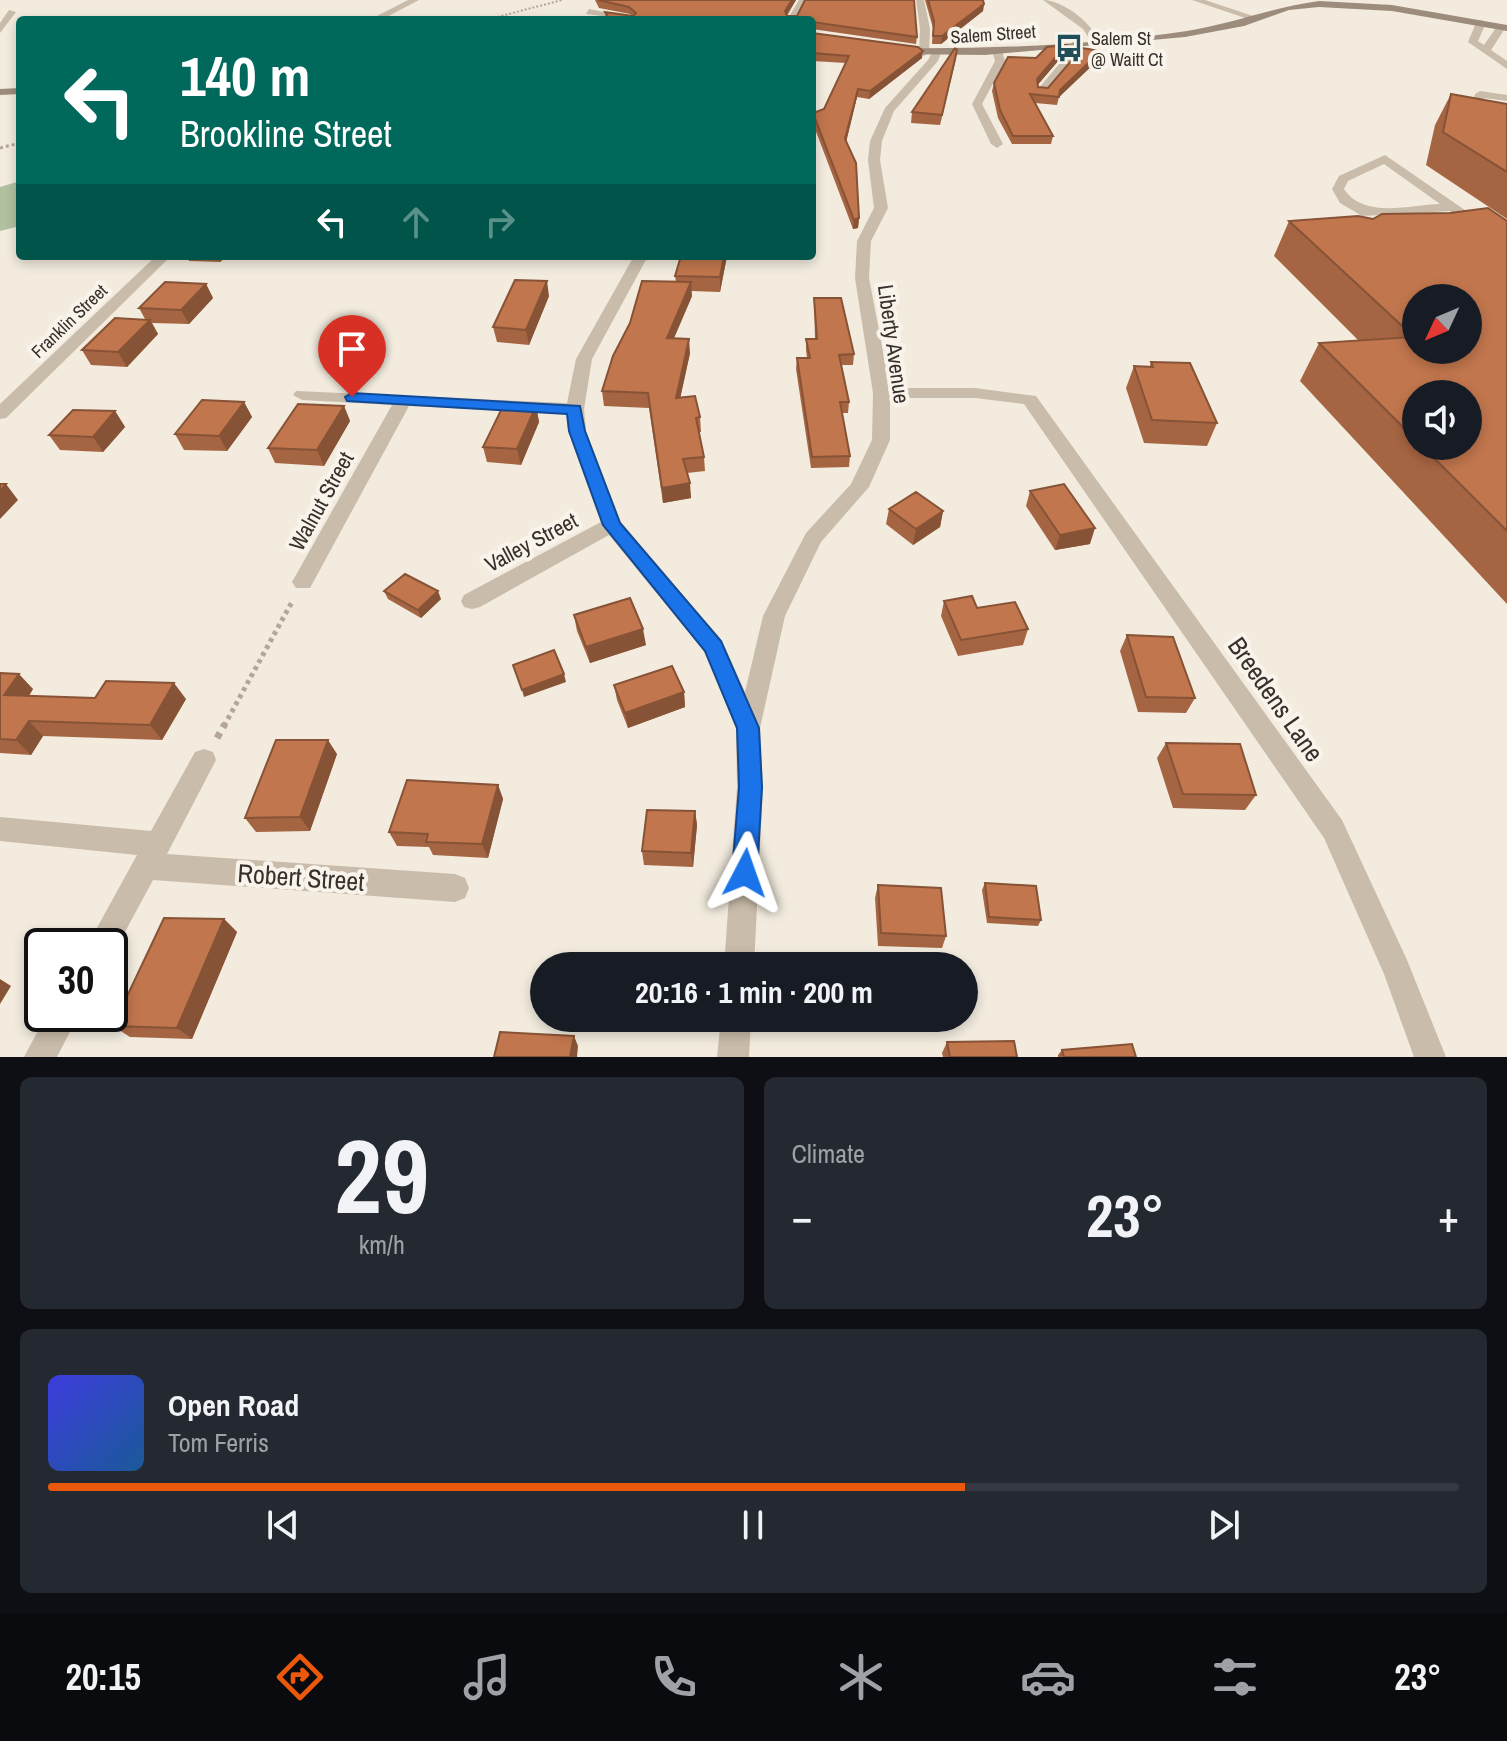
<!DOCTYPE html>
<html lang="en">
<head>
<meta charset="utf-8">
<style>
  :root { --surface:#171b24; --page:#242831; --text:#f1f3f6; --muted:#9ea1a6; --line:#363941; --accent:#ea580c }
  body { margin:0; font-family:"Archivo Narrow",sans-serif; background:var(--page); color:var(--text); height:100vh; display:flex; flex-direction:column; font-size:30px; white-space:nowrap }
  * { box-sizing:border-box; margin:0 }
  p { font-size:26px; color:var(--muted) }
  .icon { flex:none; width:44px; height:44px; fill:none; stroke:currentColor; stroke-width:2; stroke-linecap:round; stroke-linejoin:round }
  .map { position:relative; height:1057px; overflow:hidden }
  .side { display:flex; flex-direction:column; gap:20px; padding:20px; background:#0d0f14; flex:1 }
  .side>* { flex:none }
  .banner { position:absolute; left:16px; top:16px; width:800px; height:244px; border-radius:8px; box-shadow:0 4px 12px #0003; background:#00695c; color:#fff; overflow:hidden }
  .needle { width:52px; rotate:226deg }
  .buttons { position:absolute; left:1402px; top:284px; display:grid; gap:16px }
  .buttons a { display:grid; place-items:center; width:80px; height:80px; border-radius:50%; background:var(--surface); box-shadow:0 4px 12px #0003; font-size:40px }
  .speed { position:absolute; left:24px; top:928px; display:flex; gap:16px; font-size:40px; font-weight:700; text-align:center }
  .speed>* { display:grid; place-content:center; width:104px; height:104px; border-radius:50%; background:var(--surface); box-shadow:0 4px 12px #0003; line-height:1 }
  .speed .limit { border:4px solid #111; border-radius:12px; background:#fff; color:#111 }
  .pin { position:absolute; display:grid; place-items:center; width:68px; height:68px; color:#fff; margin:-82px -34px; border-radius:50% 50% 50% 0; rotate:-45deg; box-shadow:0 0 8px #0007 }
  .pin .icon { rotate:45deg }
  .me { position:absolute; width:88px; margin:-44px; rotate:4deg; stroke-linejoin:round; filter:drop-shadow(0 0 6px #0008) }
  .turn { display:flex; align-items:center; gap:28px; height:168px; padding:0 32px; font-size:36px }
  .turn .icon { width:104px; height:104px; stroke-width:2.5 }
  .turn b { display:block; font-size:56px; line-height:68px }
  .lanes { display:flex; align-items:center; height:76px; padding:0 32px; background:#0003; justify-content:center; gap:40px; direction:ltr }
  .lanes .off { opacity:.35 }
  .big { font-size:60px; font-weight:800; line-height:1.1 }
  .side .tile { flex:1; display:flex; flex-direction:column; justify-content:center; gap:12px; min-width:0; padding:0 28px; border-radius:12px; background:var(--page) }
  .side .dial { align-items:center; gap:0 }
  .dial b { font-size:104px; line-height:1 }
  .song { display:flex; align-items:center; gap:24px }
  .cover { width:96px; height:96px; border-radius:12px; background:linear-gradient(135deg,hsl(240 70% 55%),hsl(210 70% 35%)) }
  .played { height:8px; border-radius:4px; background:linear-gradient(90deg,var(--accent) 65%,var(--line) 65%) }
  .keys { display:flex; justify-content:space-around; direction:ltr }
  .heat { display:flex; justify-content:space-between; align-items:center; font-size:44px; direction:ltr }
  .side .tiles { flex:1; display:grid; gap:20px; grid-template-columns:1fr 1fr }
  .tile:last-child { grid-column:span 2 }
  .trip { position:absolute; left:530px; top:952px; width:448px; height:80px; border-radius:40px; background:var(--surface); box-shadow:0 4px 12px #0003; font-weight:800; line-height:80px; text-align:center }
  .menu { display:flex; height:128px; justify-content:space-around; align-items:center; background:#090b0e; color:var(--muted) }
  .menu .icon { width:56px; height:56px }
  .menu .current { color:var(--accent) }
  .menu b { font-size:36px; color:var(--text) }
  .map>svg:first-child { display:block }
  .green { fill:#b1c19f }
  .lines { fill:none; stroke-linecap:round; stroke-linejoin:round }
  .path-far3 { stroke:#b5a695; stroke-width:2; stroke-dasharray:2 2; stroke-linecap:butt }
  .path-far2 { stroke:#b5a695; stroke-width:3; stroke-dasharray:3 3; stroke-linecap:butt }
  .path-far1 { stroke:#b5a695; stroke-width:5; stroke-dasharray:4 4; stroke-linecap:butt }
  .path { stroke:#b5a695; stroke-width:7; stroke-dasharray:6 6; stroke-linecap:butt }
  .street { fill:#cabcaa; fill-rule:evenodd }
  .secondary { fill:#9d8c7c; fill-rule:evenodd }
  .wall { fill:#a66542; fill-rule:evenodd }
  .shaded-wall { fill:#875336 }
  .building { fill:#c1764d; stroke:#875336; stroke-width:2; fill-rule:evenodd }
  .route { fill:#1a73e8; stroke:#114b97; stroke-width:2 }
  .labels { text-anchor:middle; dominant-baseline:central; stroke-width:8; stroke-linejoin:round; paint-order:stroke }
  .far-street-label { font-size:18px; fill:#38302a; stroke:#f9f4eb }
  .far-poi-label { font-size:18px; fill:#38302a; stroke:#f9f4eb; text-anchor:start }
  .street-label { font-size:22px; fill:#38302a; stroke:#f9f4eb }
  .near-street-label { font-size:26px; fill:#38302a; stroke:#f9f4eb }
</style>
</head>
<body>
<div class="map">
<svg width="1507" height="1057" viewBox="0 0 1507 1057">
  <rect width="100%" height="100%" fill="#f2ebde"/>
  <path class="green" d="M20 181V226L0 231V187Z"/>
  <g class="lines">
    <path class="path-far3" d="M486 20 562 0"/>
    <path class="path-far2" d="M0 148 20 143"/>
    <path class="path-far1" d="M224 726 293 600"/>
    <path class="path" d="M217 738 225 724"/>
    <path class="street" d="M408 0H419L381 20H369Z
      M799 0H807L797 20H787Z
      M916 0H924L930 29 929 53 924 56 919 53 920 29Z
      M1043 0C1063 0 1096 25 1099 44H1093L1083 29Z
      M1192 0H1205L1262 19 1254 21Z
      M589 9 629 17 634 20 586 14Z
      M9 10 16 12 0 33V23Z
      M1481 20 1486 23 1478 41 1484 45 1498 25 1506 27 1491 50 1507 61V69L1468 42 1476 23Z
      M1072 42H1078L1081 50 1046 93H1038V89L1071 50Z
      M997 48 1002 51 1005 61 982 104 1003 144 997 148 991 144 972 104 995 61 992 51Z
      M933 51 941 53 938 61 894 111 882 141 880 160 888 208 871 241 869 278 890 388H975L1036 396 1342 820 1407 960 1446 1057H1414L1384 974 1324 838 1024 404 975 398H890V440L869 487 821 542 785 616 760 728 763 787 754 966H724L737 787 736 728 705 652 609 535 480 607 472 609 464 607 461 601 464 595 601 522 568 431 567 414 409 406 310 588H296L292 582 392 405 302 400 293 395 296 391 567 403 576 359 634 256H648L592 359 584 409 586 431 621 522 722 641 745 692 763 616 806 533 851 484 872 440 873 393 855 278 857 241 874 208 868 160 870 141 885 108 928 60Z
      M1480 91 1507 95V101L1484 98 1480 114 1507 120V126L1470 118 1475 94Z
      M1385 155 1507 239V249L1450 211 1362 216 1340 203 1332 189 1339 176ZM1384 164 1440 204C1409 205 1364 219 1344 189L1348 181Z
      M156 256H171L6 418 0 419V404Z
      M204 749 213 752 216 760 167 854 455 874 465 878 469 888 465 898 455 902 153 880 112 956 110 957V946H87L137 855 0 841V817L151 831 195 752Z
      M47 1014H79L57 1057H24Z
      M721 1018H751L749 1057H717Z"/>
    <path class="secondary" d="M1319 1 1392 5 1507 25V31L1392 11 1319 7 1289 10 1244 26 1185 37 985 55 898 54 893 51 898 48C994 49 1092 45 1187 31 1232 24 1274 7 1319 1Z
      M20 88V94L0 95V89Z"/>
  </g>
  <path class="wall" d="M595 0H796L787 16 917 37 916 44 812 29V20H606L605 12 632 16 630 14 599 8Z
    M925 0H984L983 11 941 44H932L933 28Z
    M812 33 922 58 869 99 857 97 846 141 859 218 858 228 853 229 812 121 813 113 824 109 846 63 812 61Z
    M1066 45 1065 53 1037 85 1038 87 1048 88 1101 51 1100 58 1059 97 1057 105 1035 103 1053 136 1051 144H1012L998 118 992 91 994 83Z
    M957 50 940 125 911 123 912 112Z
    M1451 94 1507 104V219L1426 165 1435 125Z
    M1373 219 1507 221V604L1300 381 1319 343 1358 340 1274 256 1289 221ZM1416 394 1468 446H1416Z
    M187 256H226L220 262 189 261Z
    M727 256 720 292 691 291 692 296 674 338 690 353 680 398 700 417 701 432H699L704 457 705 471 687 473 691 498 663 503 649 408 604 406 602 391 676 282 675 276Z
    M206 284 213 298 189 324 152 323 158 334 127 367 91 365 82 350 145 319 139 308Z
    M549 296 529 345 497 342 493 327Z
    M814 298 854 354 853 365H841L849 402 848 413H842L850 456 849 467 811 468 796 369 797 358H807L806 350V339H815Z
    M1151 362 1217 423 1207 446 1144 443 1126 388 1134 366H1150Z
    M244 402 252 417 227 451 184 450 175 434Z
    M344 406 350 421 324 466 275 463 268 448Z
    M536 406 539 422 521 465 487 462 483 447Z
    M115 411 125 427 103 452 60 450 49 435Z
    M1030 491 1090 544 1055 550 1026 506Z
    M889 509 943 511 940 527 913 545 886 524Z
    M384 591 441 599 421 618 388 599Z
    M944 601 1028 629 1023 645 958 656 941 616Z
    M574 615 646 645 590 663 577 631Z
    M1127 635 1195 698 1186 713 1138 712 1120 651Z
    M0 673 33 689 29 696 95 698 186 699 162 740 43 736 31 755 0 753Z
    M614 685 684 692 685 707 628 728 617 700Z
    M1166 743 1256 795 1245 810 1173 808 1157 758Z
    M337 754 310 831 256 832 245 818Z
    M498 785 503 799 488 858 433 855 429 847 397 846 389 832Z
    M695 811 697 825 693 867 644 865 642 851Z
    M985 883 1041 920 1038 926 987 923 982 890Z
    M878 885 946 936 942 948 878 946 875 898Z
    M224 919 237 932 192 1039 130 1037 113 1026Z
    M584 1018H692V1022Z
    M947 1042 1017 1057H943L942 1053Z
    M1062 1050 1136 1057H1058V1055Z"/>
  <path class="shaded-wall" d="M792 0H796L784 18 785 11Z
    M984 4 983 11 941 44 942 36Z
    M1066 45 1065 53 1036 87 1037 79Z
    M957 50 956 59 940 125 942 115Z
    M923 51 922 58 869 99 870 91Z
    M1101 51 1100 58 1058 98 1060 90Z
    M858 89 857 97 845 147V139Z
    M859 218 858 228 853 229 854 220Z
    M218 256H226L220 262Z
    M724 256H727L720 292V277Z
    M547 281 549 296 529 345 526 330Z
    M691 282 692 296 668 352 667 338Z
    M206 284 213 298 189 324 181 310Z
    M150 320 158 334 127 367 118 352Z
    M689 339 690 353 677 413 676 398Z
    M244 402 252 417 227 451 219 436Z
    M344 406 350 421 324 466 317 450Z
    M536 406 539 422 521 465 517 449Z
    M115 411 125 427 103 452 93 437Z
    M690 483 691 498 663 503 662 488Z
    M6 484 18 500 0 519V491Z
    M943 511 940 527 913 545 916 529Z
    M1095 528 1090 544 1055 550 1060 535Z
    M438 591 441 599 421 618 418 610Z
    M643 629 646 645 590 663 586 647Z
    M19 674 33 689 19 710 4 695Z
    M564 674 566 682 524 697 522 690Z
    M174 683 186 699 162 740 150 725Z
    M684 692 685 707 628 728 625 713Z
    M29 721 43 736 31 755 16 740Z
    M328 740 337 754 310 831 300 817Z
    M498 785 503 799 488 858 482 844Z
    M695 811 697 825 693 867 691 853Z
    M224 919 237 932 192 1039 177 1028Z
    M0 979 11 986 0 1004Z
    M574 1036 578 1046 577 1057H570Z"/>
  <path class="building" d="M598 0H792L785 11 787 16H797L805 0H914L917 37 812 22V20H610L605 12 633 16 636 13 629 7Z
    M928 0H983L984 4 942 36H933L934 21Z
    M812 33 918 47 923 51 870 91 858 89 845 139 856 163 859 218 854 220 813 113 824 109 849 56 812 53Z
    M1066 45 1037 79 1038 87 1048 88 1082 48 1101 51 1060 90 1059 97 1030 94 1053 136H1013L1000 110 994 83 1008 57 1036 58 1047 47Z
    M955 48 957 50 942 115 912 112Z
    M1451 94 1507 104V172L1443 132Z
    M1488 208 1507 221V531L1422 446H1468V394H1416V440L1319 343 1414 337 1289 221 1358 216 1373 219 1382 214 1450 213ZM1416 298H1468V350H1416Z
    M681 256H724L720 277 675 276Z
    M515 280 547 281 526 330 493 327Z
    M642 281 691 282 667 338 689 339 676 398 695 396 700 417 696 418 704 457 683 459 690 483 662 488 648 393 602 391 613 356 630 323Z
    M165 282 206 284 181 310 139 308Z
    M814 298H841L854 354 839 355 849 402H840L850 456 812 457 797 358H810L806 339H817Z
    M115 318 150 320 118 352 82 350Z
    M1151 362 1190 363 1217 423 1152 420 1134 366 1153 367Z
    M202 400 244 402 219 436 175 434Z
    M298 404 344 406 317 450 268 448Z
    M504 404 536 406 517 449 483 447Z
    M73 410 115 411 93 437 49 435Z
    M0 484H6L0 491Z
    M1064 484 1095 528 1060 535 1030 491Z
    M916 492 943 511 916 529 889 509Z
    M405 574 438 591 418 610 384 591Z
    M972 596 977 608 1015 602 1028 629 961 640 944 601Z
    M630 598 643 629 586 647 574 615Z
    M1127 635 1173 637 1195 698 1146 697Z
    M554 650 564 674 522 690 513 665Z
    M672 666 684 692 625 713 614 685Z
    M0 673 19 674 4 695 95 698 106 681 174 683 150 725 29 721 16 740 0 739Z
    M276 740H328L300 817 245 818Z
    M1166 743 1240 744 1256 795 1183 794Z
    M407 780 498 785 482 844 426 842 428 834 389 832Z
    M647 810 695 811 691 853 642 851Z
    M985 883 1036 886 1041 920 989 917Z
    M878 885 941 888 946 936 881 933Z
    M164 918 224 919 177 1028 113 1026Z
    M588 954 694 958V966H586Z
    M500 1032 574 1036 570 1057H494Z
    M1014 1041 1017 1057H950L947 1042Z
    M1132 1044 1136 1057H1064L1062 1050Z"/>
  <path class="route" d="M352 393 580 406 585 431 620 523 721 641 759 728 762 787 757 873 754 881 745 885 736 881 732 873 739 787 737 728 705 651 603 525 569 431 567 414 347 401 345 397Z"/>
  <defs>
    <symbol id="bus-bare" viewBox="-9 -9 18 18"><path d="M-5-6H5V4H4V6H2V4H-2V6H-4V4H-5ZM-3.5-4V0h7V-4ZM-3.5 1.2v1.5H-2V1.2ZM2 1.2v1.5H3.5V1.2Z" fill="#204e58" stroke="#f9f4eb" stroke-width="2.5" paint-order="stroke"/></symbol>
  </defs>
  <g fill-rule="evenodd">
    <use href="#bus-bare" x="1049" y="28" width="40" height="40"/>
  </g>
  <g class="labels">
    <g class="far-street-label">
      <text transform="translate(993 34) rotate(-4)">Salem Street</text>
      <text transform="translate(69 321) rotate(-44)">Franklin Street</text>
    </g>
    <g class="far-poi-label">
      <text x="1091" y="38">Salem St<tspan x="1091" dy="21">@ Waitt Ct</tspan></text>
    </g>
    <g class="street-label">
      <text transform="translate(894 344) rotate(82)">Liberty Avenue</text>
      <text transform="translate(321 501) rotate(-61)">Walnut Street</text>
      <text transform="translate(531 542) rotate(-28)">Valley Street</text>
    </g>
    <g class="near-street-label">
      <text transform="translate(1276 699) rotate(55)">Breedens Lane</text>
      <text transform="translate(301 877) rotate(4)">Robert Street</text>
    </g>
  </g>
</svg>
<div class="buttons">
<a><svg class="needle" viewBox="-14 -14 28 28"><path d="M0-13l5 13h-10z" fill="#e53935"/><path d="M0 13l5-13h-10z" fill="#9ea1a6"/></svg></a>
<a><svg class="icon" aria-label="sound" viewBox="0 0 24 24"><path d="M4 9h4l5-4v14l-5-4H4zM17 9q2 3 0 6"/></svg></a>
</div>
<div class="speed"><div class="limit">30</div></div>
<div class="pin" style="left:352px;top:397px;background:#d93025"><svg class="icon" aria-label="arrive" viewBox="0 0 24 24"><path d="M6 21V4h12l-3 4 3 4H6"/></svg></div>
<svg class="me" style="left:745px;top:873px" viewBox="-20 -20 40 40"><path d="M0-17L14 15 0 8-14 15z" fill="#1a73e8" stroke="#fff" stroke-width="4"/></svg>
<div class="trip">20:16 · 1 min · 200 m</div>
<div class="banner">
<div class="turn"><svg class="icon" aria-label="left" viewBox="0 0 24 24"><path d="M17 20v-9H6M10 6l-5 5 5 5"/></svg><div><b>140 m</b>Brookline Street</div></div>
<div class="lanes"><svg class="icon" aria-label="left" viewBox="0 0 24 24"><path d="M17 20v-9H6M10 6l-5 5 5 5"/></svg><svg class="icon off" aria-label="ahead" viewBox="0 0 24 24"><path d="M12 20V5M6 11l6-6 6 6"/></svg><svg class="icon off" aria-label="right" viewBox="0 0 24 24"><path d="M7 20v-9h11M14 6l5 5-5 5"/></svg></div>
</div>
</div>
<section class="side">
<div class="tiles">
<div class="tile dial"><b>29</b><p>km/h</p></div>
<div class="tile"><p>Climate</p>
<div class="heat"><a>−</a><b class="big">23°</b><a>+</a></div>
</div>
<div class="tile">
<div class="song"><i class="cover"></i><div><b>Open Road</b><p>Tom Ferris</p></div></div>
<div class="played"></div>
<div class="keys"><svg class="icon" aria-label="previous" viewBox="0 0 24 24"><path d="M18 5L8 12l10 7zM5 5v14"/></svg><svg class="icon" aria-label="pause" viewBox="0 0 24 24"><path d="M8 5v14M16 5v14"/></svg><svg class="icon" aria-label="next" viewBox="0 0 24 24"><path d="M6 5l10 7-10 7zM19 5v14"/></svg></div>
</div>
</div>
</section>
<nav class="menu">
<b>20:15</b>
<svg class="icon current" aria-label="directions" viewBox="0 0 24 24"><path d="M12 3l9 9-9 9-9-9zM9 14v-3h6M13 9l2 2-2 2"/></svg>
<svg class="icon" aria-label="music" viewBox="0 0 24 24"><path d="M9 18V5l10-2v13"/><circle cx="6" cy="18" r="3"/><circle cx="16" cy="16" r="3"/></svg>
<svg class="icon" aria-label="phone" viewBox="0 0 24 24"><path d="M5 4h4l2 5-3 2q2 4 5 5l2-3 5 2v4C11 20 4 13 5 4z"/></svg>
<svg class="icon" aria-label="climate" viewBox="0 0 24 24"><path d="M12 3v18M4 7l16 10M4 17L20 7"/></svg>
<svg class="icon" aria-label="car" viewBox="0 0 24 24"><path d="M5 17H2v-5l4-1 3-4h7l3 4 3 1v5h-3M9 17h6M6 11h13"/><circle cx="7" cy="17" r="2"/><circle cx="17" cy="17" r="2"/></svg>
<svg class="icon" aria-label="filters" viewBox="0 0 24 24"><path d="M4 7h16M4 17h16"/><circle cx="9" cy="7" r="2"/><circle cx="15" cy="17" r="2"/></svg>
<b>23°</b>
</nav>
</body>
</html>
